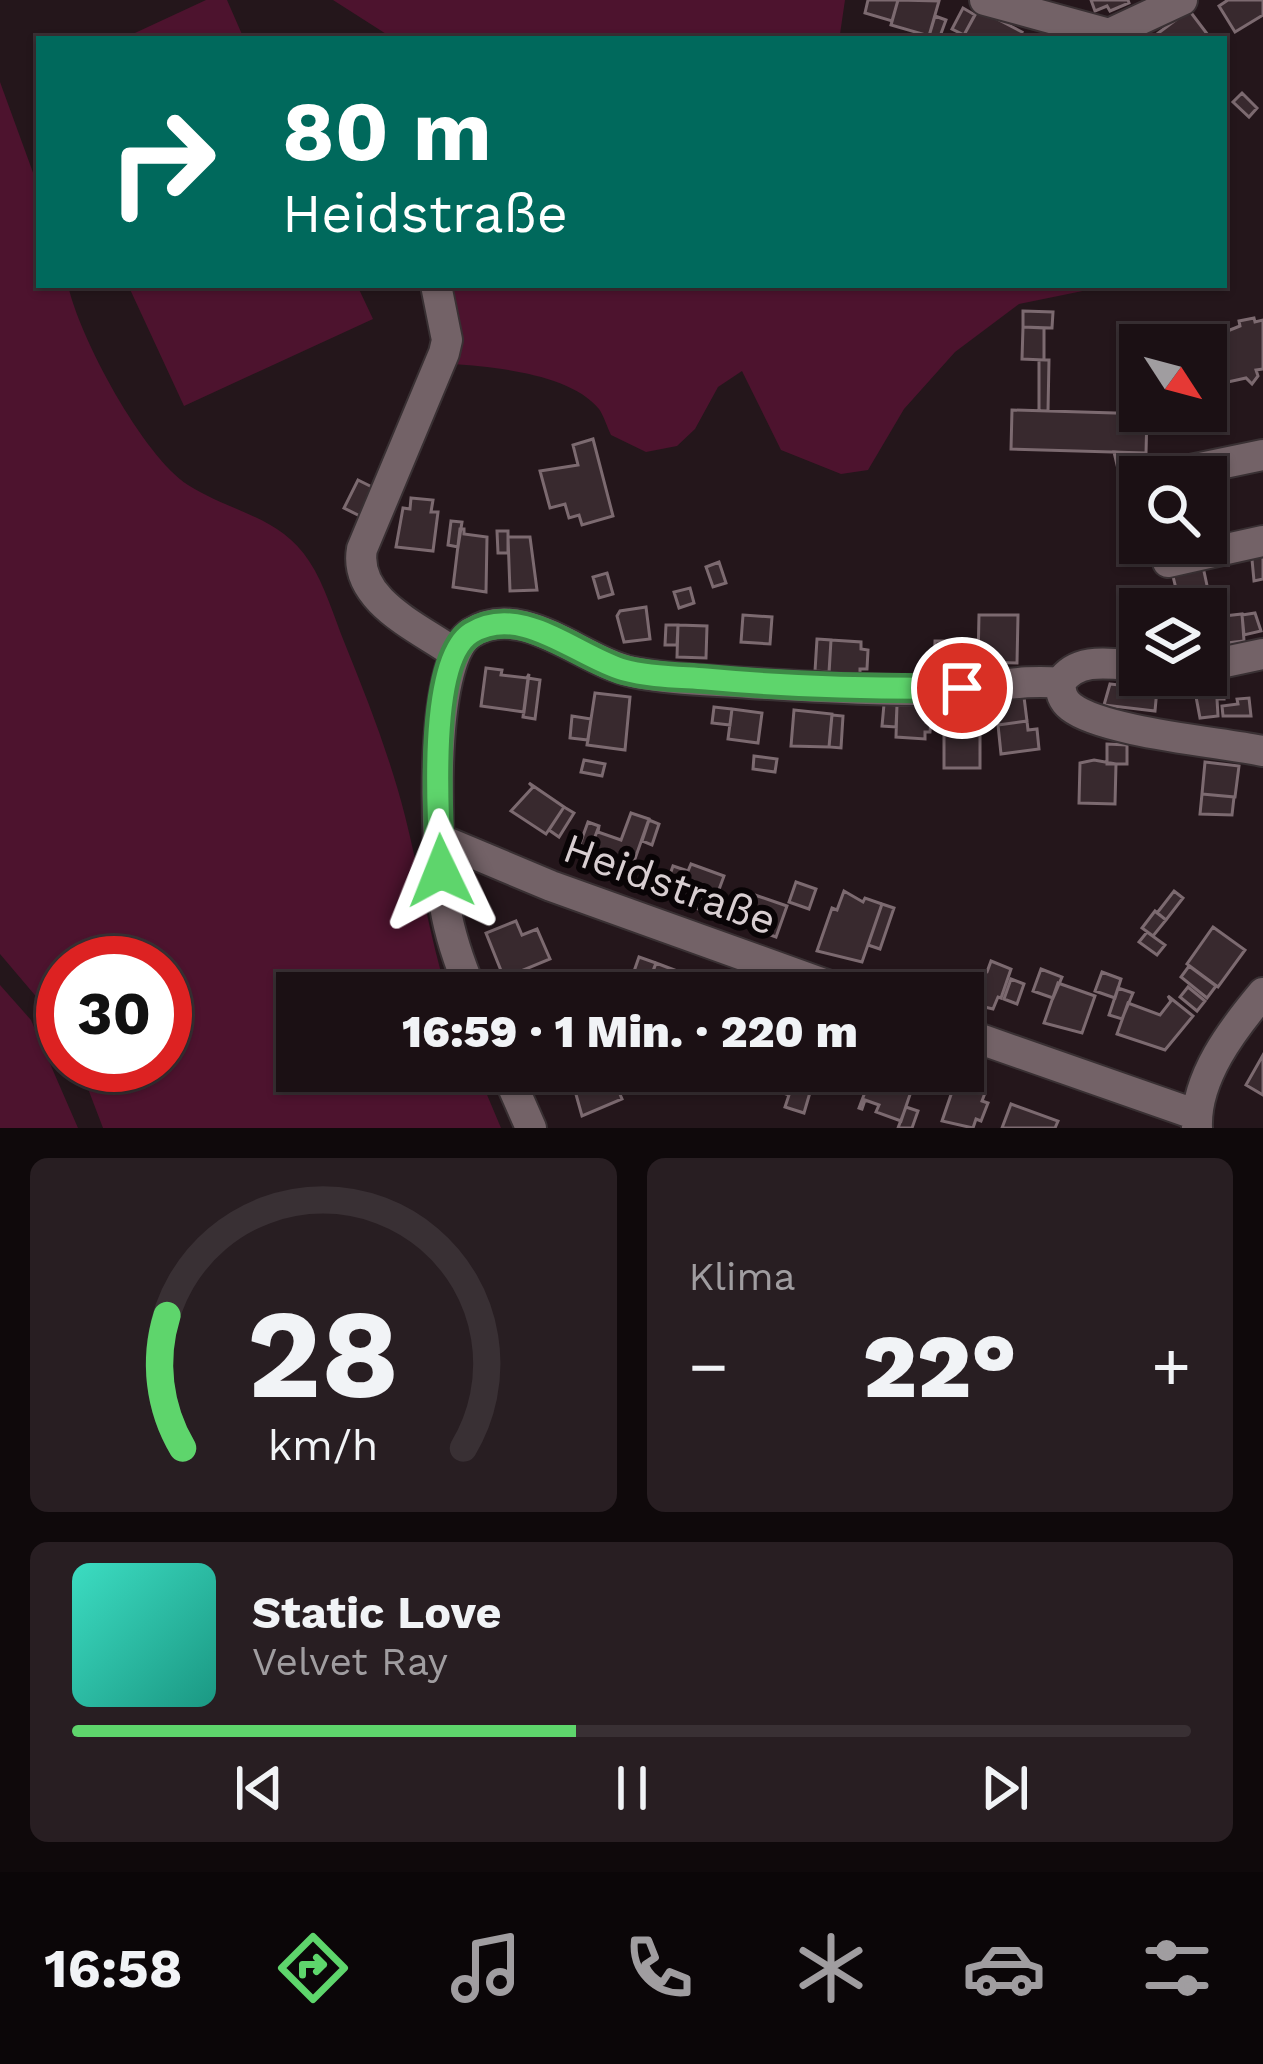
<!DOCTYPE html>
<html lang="de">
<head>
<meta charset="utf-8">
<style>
  :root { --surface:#1b1014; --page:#281e22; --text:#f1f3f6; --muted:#a09da0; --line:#393034; --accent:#5ed56c }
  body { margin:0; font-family:"Work Sans",sans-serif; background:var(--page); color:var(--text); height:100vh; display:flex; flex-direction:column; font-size:45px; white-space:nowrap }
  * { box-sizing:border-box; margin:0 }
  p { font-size:39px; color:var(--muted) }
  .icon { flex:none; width:66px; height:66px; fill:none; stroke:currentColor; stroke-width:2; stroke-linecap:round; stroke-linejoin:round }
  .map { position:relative; height:1128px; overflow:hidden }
  .side { display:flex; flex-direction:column; gap:30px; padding:30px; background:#0f090b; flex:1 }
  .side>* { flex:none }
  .banner { position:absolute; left:36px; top:36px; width:1191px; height:252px; border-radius:0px; box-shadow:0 3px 9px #0004,0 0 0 3px var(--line); background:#00695c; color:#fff; overflow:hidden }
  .needle { width:78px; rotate:126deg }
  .fabs { position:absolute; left:1119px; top:324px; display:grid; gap:24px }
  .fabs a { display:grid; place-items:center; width:108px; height:108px; border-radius:0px; background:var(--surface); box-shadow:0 3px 9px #0004,0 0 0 3px var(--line); font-size:60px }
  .speed { position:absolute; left:36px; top:936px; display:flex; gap:24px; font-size:60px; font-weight:700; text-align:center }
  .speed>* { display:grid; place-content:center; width:156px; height:156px; border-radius:50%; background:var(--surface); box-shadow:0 3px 9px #0004,0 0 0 3px var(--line); line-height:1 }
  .speed .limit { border:18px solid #d22; background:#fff; color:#111 }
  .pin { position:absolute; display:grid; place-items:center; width:102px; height:102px; color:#fff; margin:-51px; border:6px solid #fff; border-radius:50%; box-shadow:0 3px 12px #0007 }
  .me { position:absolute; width:132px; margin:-66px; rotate:358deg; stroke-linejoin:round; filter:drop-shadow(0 0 9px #0008) }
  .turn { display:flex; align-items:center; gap:42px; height:252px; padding:0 48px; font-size:54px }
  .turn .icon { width:156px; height:156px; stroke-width:2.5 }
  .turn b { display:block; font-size:84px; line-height:102px }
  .big { font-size:90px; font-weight:800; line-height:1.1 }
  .side .tile { flex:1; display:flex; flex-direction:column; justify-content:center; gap:18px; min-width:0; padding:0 42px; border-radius:18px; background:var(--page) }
  .side .dial { align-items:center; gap:0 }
  .dial svg { height:312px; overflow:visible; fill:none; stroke:var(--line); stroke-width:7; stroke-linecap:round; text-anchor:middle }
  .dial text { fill:var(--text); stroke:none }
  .song { display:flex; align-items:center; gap:36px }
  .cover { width:144px; height:144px; border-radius:18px; background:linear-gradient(135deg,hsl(170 70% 55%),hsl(170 70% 35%)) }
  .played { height:12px; border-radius:6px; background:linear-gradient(90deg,var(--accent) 45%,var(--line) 45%) }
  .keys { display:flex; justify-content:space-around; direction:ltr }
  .heat { display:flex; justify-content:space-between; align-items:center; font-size:66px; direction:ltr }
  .side .tiles { flex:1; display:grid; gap:30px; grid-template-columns:1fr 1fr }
  .tile:last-child { grid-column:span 2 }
  .trip { position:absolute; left:276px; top:972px; width:708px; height:120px; border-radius:0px; background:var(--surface); box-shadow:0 3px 9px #0004,0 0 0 3px var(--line); font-weight:800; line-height:120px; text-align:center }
  .tabs { display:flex; height:192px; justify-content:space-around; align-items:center; background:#0b0608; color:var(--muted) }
  .tabs .icon { width:84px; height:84px }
  .tabs .selected { color:var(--accent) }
  .tabs b { font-size:54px; color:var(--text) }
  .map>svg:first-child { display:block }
  .green { fill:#4d132e }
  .building { fill:#38292e; stroke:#7c6a70; stroke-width:3 }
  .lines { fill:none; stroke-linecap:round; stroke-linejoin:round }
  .minor-casing { stroke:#393033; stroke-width:34 }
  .minor { stroke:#736267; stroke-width:30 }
  .route-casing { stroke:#3d8a46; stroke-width:30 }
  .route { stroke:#5ed56c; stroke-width:21 }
  .labels { text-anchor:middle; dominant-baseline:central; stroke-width:12; stroke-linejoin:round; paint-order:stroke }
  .street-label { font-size:42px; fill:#d8ced1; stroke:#090406 }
</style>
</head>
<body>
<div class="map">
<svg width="1263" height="1128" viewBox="0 0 1263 1128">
  <rect width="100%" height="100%" fill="#24161b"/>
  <path class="green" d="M206 0H227L244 39H122Z
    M333 0H845L840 34 847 39H394Z
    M0 82 39 189V285H68C79 337 143 456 188 485 230 512 280 516 309 561 325 585 334 617 345 644 368 701 390 757 405 816 420 875 429 934 447 993H297V1071H477L501 1128H103L79 1065H165V963H63V1038L45 1007 0 954Z
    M128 285H357L373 319 184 406Z
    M452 285H1112L1019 304 955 352 904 409 868 470 841 474 781 450 742 371 718 387 695 429 677 446 646 452 611 435C607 427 604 416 599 409 571 374 494 367 454 364Z
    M0 985 31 1020 78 1128H0Z"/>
  <path class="building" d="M868 0H898L892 21 865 13Z
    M898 0 939 1 929 36 891 25Z
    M1091 0H1128L1129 3 1110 11 1107 6 1095 11Z
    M1228 0H1263V15L1235 32 1219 6Z
    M963 8 975 15 964 35 952 29Z
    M978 9 1022 32 1018 39H971L964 35Z
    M1189 10 1211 39H1154L1153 37Z
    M935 16 946 20 939 39 929 36Z
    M1242 93 1257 108 1249 117 1233 102Z
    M1023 311 1053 312 1052 328 1023 327Z
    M1254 318 1255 322 1263 320V369L1256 370 1258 376 1252 384 1246 378 1228 382 1215 336 1240 326 1239 321Z
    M1023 327 1044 328V360L1022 359Z
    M1039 360H1049L1048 411H1039Z
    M1012 410 1147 414 1146 453 1011 449Z
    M593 439 613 516 582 525 579 515 569 518 565 504 550 508 540 471 578 465 573 445Z
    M1114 452 1142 453 1148 477H1140V496L1125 499Z
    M358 480 378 490 364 518 344 508Z
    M1140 496V543H1176L1137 552 1125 499Z
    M411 498 433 500 431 512H438L433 551 396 547 403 508 410 509Z
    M451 521 462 522 458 547 448 545Z
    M460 529H464V534L487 537 486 592 453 587Z
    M497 531H508V553H498Z
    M508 537H530L537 590 510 591Z
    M1263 546V579L1254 581 1251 549Z
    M719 562 726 583 713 587 706 567Z
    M1202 562 1208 590 1178 597 1171 568Z
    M607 573 613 594 599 598 593 577Z
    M690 588 694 603 679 608 674 592Z
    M646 607 650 639 624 642 617 616 620 611Z
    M1255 613 1261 631 1244 635 1242 615Z
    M1242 614 1244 641 1218 644 1215 617Z
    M743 615 772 617 770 644 741 642Z
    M979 615H1018L1017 663 978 662Z
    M1215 617 1218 644 1206 645V618Z
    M666 625H678L677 645H665Z
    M678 625 707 626 706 658 677 657Z
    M817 639 831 640 829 672 815 671Z
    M831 640 861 642V649L868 650 867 669H860V675L829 674Z
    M955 640H978V662H955Z
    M935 641H956L955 662H978V675L934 674Z
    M486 668 502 670 501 675 527 678 529 674 524 712 481 706Z
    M528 678 540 680 535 719 523 717Z
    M1223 683 1224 699H1217L1218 716 1200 718 1194 686Z
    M1110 684 1157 689 1155 711 1104 705Z
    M595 693 630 697 625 750 587 745Z
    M1024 697 1027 721 998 725 995 700Z
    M1249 698 1251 716H1223L1222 706 1238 704 1237 699Z
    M884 704 897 705 896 727 882 726Z
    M897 705 927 706 926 722H931L930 732H925V739L896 737Z
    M714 707 732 709 730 725 712 723Z
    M732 709 762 713 758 743 728 739Z
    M794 710 832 714 829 747 791 746Z
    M832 715 843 716 841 748 829 747Z
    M572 716 591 719 588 740 570 738Z
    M944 718 980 724V768H944Z
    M1027 721 1028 730 1037 729 1039 749 1001 754 998 725Z
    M1107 744 1127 745V764H1107Z
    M754 756 777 759 775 772 753 769Z
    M584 760 605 764 602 776 581 772Z
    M1094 760 1116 764 1115 804 1079 803 1080 763Z
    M1205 762 1239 766 1235 797 1202 794Z
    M529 783 564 807 546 834 511 811 533 787Z
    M1202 794 1234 797 1232 815 1200 814Z
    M564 807 574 813 559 837 549 830Z
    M631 813 649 819 630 873 587 858 599 826 598 832 621 840Z
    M649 820 659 824 652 845 642 841Z
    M588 822 599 826 587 858 576 855Z
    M691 864 724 876 710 914 663 894 673 866 688 871Z
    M653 874 669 879 663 898 647 892Z
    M796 882 816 889 809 909 789 902Z
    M844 891 863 902 865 898 882 904 862 962 817 951 832 908 837 910Z
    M1174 891 1183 898 1166 920 1157 913Z
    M752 894 787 906 776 937 741 924Z
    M882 904 894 908 880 949 868 945Z
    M1155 911 1166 920 1153 936 1142 928Z
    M516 921 522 935 537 929 550 959 504 978 486 933Z
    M1213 927 1245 950 1218 987 1187 964Z
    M1147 932 1165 945 1157 955 1139 942Z
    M639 957 656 963 649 983 632 977Z
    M991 961 1011 969 1001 998 998 997 993 1009 963 1002V993H959L965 976 987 972Z
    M656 963 677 971 670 992 648 984Z
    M1189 966 1216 986 1207 998 1181 977Z
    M1041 969 1062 977 1053 998 1033 991Z
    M677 971 731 986 729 993 670 992Z
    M1102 972 1121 979 1115 998 1095 991Z
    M1011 979 1024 984 1017 1004 1004 999Z
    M1058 983 1095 996 1082 1033 1044 1023Z
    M1188 987 1205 1001 1197 1011 1180 997Z
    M1118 988 1133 993 1122 1019 1109 1015Z
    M1168 996 1193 1016 1165 1050 1117 1034 1128 1003 1160 1015 1171 1001Z
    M1263 1055V1095L1246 1085Z
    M563 1071 611 1073 622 1099 582 1116 572 1080 568 1082Z
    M766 1071 816 1072 804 1113 785 1107 789 1095 764 1086Z
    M873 1071H918L901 1121 876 1112 879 1105 865 1100 862 1109 859 1108Z
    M955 1083 985 1093 982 1101 988 1103 981 1121 976 1119 973 1128 942 1121Z
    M1011 1104 1058 1121 1055 1128H1002Z
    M906 1107 918 1111 912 1128H898Z"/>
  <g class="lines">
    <defs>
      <path id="minor" d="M985 0 1109 34 1182 0
        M436 285 447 340 444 353 362 549C353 600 418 627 453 652
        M1162 476 1263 455
        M1168 562 1263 541
        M1206 666 1263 654
        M1060 683C1061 693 1062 700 1071 707 1103 732 1219 742 1263 751
        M1060 683C1077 656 1112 664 1140 666
        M439 839 551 886 849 993
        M472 993C460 965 450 937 445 906 436 857 427 661 471 633 523 600 582 662 633 672 671 680 712 680 750 683 820 687 890 692 960 689 993 687 1027 679 1060 683
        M963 1033 1197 1115
        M506 1071 531 1128
        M1197 1128C1195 1078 1232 1030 1263 993"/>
    </defs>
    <use href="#minor" class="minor-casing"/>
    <use href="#minor" class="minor"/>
  </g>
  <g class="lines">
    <defs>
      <path id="route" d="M441 871C438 822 427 661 471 633 521 602 578 657 624 670 650 677 679 677 706 679 791 687 876 689 962 688"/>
    </defs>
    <use href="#route" class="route-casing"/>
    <use href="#route" class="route"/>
  </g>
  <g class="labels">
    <g class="street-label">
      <text transform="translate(670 884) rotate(20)">Heidstraße</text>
    </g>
  </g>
</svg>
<div class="fabs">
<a><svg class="needle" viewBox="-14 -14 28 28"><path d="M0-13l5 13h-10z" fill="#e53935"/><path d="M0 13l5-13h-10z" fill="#a09da0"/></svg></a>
<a><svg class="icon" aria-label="search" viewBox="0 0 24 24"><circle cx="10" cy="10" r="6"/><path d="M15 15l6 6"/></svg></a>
<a><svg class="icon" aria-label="layers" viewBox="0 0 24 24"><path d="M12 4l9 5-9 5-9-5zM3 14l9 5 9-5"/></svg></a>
</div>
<div class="speed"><div class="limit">30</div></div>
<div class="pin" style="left:962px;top:688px;background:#d93025"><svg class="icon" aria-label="arrive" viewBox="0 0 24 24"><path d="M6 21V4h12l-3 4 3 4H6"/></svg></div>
<svg class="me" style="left:441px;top:871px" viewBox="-20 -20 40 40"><path d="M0-17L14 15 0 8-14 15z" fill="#5ed56c" stroke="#fff" stroke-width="4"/></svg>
<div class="trip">16:59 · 1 Min. · 220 m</div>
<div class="banner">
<div class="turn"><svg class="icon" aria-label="right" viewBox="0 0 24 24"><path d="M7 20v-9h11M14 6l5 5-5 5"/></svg><div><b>80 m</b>Heidstraße</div></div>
</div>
</div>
<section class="side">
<div class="tiles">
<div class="tile dial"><svg viewBox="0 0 100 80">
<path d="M14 69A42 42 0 1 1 86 69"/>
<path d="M14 69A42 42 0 0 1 10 35" stroke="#5ed56c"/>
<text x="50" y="56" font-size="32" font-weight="700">28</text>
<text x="50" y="72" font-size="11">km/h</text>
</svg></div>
<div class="tile"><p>Klima</p>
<div class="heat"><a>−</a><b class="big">22°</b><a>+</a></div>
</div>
<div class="tile">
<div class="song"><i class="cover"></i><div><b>Static Love</b><p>Velvet Ray</p></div></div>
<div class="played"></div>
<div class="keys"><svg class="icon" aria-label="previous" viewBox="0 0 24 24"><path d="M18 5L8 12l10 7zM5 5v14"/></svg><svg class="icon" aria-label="pause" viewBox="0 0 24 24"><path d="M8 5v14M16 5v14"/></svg><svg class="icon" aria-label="next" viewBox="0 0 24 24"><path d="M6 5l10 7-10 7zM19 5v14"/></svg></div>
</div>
</div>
</section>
<nav class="tabs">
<b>16:58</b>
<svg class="icon selected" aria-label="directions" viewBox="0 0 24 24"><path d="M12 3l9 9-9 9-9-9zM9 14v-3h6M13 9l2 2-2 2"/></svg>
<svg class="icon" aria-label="music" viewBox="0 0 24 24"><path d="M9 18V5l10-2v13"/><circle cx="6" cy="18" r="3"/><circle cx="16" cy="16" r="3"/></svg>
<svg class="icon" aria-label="phone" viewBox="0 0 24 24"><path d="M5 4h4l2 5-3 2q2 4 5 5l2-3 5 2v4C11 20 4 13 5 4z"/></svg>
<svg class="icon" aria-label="climate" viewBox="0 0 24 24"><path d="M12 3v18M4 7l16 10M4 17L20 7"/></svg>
<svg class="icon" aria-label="car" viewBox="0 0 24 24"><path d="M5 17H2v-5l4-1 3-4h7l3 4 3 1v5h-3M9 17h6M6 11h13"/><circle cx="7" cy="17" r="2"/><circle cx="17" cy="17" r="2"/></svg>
<svg class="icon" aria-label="filters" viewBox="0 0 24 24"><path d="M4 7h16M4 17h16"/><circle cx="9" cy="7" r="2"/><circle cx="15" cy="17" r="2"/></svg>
</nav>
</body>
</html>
